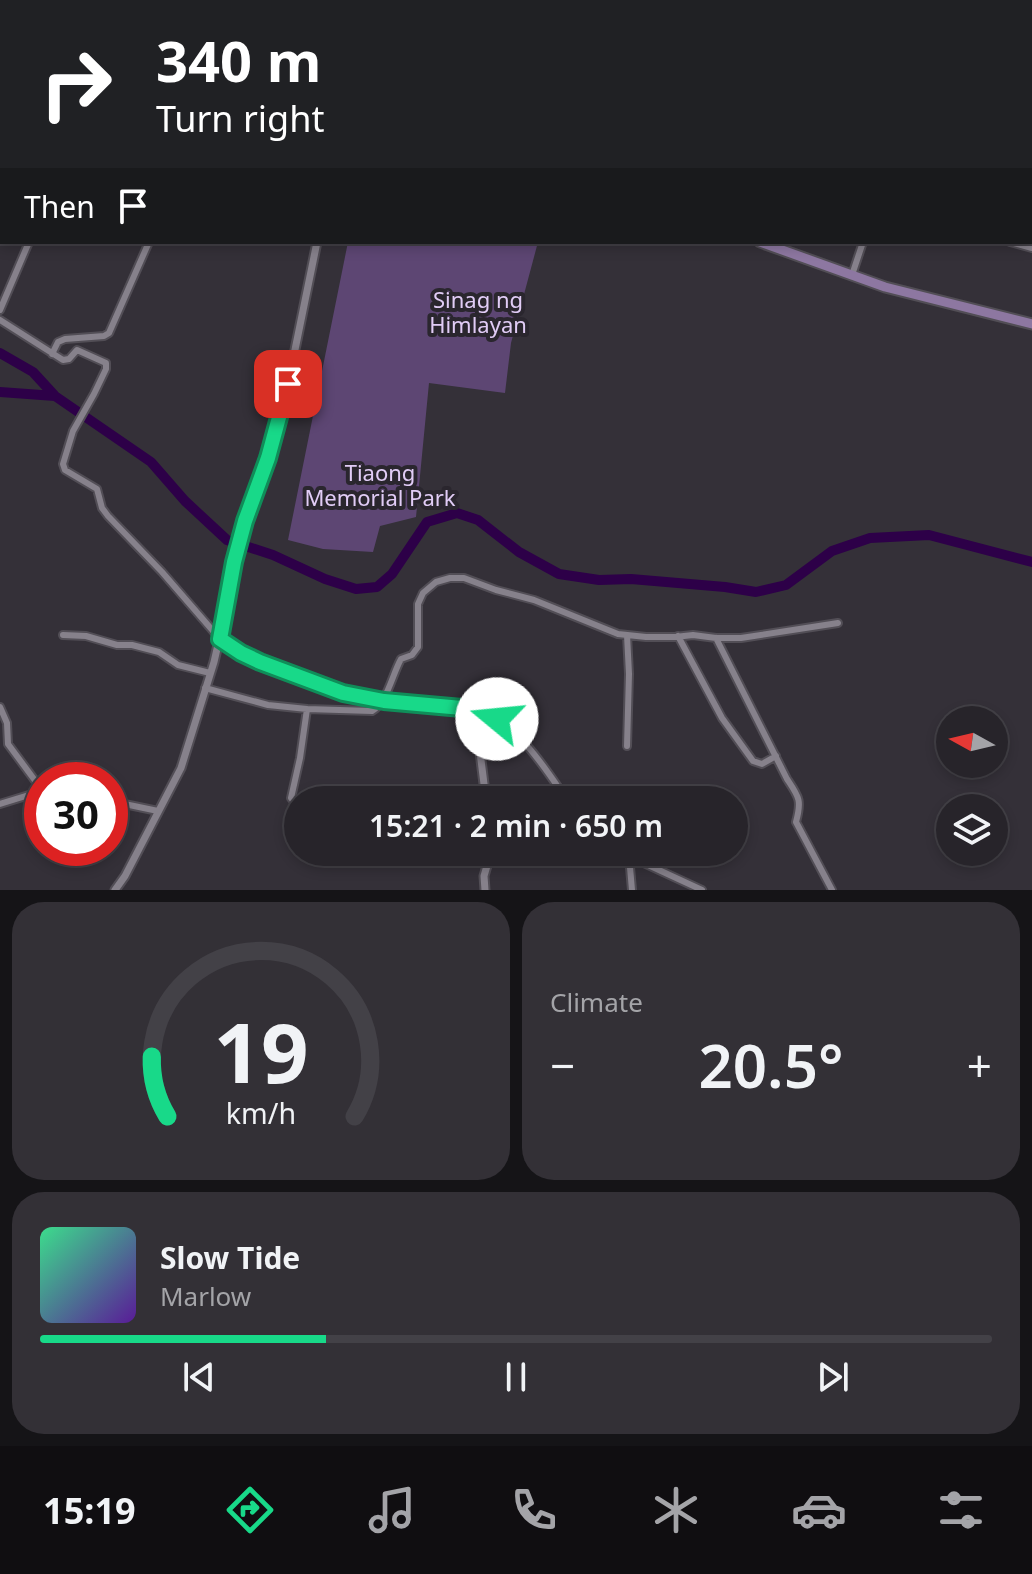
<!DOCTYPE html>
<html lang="en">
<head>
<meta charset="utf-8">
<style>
  :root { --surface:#27242a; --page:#333036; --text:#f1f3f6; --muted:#a4a4a8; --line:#434147; --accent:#18d989 }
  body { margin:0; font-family:"Noto Sans",sans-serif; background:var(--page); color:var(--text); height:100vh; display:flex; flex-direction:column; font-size:30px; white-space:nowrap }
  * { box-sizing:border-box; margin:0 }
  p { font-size:26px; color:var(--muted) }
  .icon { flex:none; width:44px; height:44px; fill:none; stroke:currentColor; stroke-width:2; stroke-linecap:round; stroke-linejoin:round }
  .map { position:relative; height:890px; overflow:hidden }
  .details { display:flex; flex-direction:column; gap:12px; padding:12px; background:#151417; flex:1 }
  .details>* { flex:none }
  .guide { position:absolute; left:0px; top:0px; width:1032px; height:244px; box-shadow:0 4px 12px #0003,0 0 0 2px var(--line); background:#202124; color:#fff; overflow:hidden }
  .needle { width:52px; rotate:278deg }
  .controls { position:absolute; left:936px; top:706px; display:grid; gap:16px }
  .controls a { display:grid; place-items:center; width:72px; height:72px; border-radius:50%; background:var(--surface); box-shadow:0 4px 12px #0003,0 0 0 2px var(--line); font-size:40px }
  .speed { position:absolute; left:24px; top:762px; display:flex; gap:16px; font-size:40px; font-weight:700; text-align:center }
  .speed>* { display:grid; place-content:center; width:104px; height:104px; border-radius:50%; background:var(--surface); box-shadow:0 4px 12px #0003,0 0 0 2px var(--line); line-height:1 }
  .speed .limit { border:12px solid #d22; background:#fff; color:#111 }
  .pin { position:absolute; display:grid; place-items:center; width:68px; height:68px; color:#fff; margin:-34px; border-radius:16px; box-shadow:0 4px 12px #0006 }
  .me { position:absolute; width:88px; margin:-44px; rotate:287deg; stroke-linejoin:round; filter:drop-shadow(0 0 6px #0008) }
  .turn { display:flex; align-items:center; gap:28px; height:168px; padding:0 24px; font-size:36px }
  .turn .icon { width:104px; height:104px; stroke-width:2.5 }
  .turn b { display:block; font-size:56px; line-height:68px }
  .then { display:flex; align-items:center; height:76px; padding:0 24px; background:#0003; gap:16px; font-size:30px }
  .big { font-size:60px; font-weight:600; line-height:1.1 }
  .details .card { flex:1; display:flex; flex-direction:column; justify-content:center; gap:12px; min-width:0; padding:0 28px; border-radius:32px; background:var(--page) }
  .details .dial { align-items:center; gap:0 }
  .dial svg { height:208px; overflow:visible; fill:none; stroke:var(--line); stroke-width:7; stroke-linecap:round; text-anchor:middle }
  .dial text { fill:var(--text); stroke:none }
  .song { display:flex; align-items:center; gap:24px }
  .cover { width:96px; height:96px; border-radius:12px; background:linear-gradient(135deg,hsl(150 70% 55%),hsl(270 70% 35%)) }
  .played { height:8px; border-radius:4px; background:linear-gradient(90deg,var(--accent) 30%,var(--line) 30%) }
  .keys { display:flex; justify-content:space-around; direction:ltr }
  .heat { display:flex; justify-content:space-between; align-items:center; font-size:44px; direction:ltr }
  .details .tiles { flex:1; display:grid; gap:12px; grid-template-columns:1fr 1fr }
  .card:last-child { grid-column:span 2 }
  .trip { position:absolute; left:284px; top:786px; width:464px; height:80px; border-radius:40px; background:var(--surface); box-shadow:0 4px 12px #0003,0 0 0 2px var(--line); font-weight:600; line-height:80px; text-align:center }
  .menu { display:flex; height:128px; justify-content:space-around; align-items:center; background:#100e11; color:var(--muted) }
  .menu .icon { width:56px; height:56px }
  .menu .on { color:var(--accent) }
  .menu b { font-size:36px; color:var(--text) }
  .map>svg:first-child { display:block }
  .green { fill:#5d4673 }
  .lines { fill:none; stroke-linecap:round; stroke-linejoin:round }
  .river { stroke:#2d0048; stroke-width:10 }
  .minor-casing { stroke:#524e56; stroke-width:10 }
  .tertiary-casing { stroke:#524e56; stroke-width:11 }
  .primary-casing { stroke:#524e56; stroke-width:13 }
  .minor { stroke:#86818b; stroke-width:6 }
  .tertiary { stroke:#86818b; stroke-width:7 }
  .primary { stroke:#8d77a1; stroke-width:9 }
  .route-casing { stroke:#108d59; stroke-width:20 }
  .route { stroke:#18d989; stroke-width:14 }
  .labels { text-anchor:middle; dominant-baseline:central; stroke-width:8; stroke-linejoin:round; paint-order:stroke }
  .park-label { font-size:22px; fill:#e1ccf6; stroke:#2a262e }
</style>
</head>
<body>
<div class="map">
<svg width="1032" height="890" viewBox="0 0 1032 890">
  <rect width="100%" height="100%" fill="#343038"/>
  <path class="green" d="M348 242H538L511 343 505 393 429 383 416 517 380 526 373 552 323 549 288 540Z"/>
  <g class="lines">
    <path class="river" d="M0 353 33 372 55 396 151 462 185 501 227 540 273 555 325 579 356 589 377 587 392 574 427 522 457 513 478 520 519 552 559 574 599 580 631 579 725 587 756 592 786 585 832 551 870 538 929 535 1032 562
      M0 392 55 396"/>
    <defs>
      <path id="minor" d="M43 2 44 0
        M96 2 97 0
        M131 2 132 0
        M272 2V0
        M309 2V0
        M721 2V0
        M782 2V0
        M916 2 917 0
        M1030 184H1032
        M1030 206H1032
        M1030 226 1032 227
        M0 236 2 231
        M1010 242 1032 248
        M852 275 863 242
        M0 310 29 242
        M0 320 63 360 69 359 77 350 106 363V369L94 394 73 431 63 464 65 470 97 489 102 508 108 516 162 572 220 639
        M52 354 58 342 65 339 104 336 109 333 149 242
        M63 635 86 636 117 645H132L159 652 178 665 210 673
        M627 635 629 674 627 746
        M678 636 722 718 753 761 762 764 776 756
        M716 638 787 779C799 797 802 800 796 822L832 890
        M205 688 268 705 307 709 372 711C387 703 392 675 401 659L412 655 418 647V604L423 593 436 582 450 578H464L496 590 534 600 618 634 646 637H675L693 635 716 638H741L838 623
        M0 707 7 723 8 744 42 790
        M485 714C523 731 544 767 567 800
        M110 801 158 811
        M0 804 42 791
        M298 807 291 798 300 758 307 709
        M620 852 702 890
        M629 856 632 890"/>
      <path id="tertiary" d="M220 639C262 667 330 694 381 700 415 704 453 702 485 714L479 744 486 800
        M115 890 125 876 181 768 214 662 225 614 234 562 245 521 268 458 288 384 317 242
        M485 890 484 876 491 852"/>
      <path id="primary" d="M186 0 190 2
        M760 242 885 287 1032 324"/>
    </defs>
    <use href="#minor" class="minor-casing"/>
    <use href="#tertiary" class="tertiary-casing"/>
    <use href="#primary" class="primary-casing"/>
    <use href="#minor" class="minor"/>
    <use href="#tertiary" class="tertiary"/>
    <use href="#primary" class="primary"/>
  </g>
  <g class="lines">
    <defs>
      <path id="route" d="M288 384 268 458 245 521 234 562 220 639 241 653 260 662 343 693 384 701 462 708 475 710 497 719"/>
    </defs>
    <use href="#route" class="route-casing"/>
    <use href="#route" class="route"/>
  </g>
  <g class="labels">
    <g class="park-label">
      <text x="478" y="299">Sinag ng<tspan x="478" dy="25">Himlayan</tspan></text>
      <text x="380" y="472">Tiaong<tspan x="380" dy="25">Memorial Park</tspan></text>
    </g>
  </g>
</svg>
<div class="controls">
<a><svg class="needle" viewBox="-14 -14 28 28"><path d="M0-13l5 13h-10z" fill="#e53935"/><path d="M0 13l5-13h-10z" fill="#a4a4a8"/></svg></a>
<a><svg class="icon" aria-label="layers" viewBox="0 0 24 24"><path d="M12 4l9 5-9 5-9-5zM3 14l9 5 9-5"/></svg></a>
</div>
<div class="speed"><div class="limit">30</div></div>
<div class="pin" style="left:288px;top:384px;background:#d93025"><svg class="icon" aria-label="arrive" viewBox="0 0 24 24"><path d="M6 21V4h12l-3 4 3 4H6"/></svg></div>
<svg class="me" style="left:497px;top:719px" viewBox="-20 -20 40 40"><circle r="19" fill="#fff"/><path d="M0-13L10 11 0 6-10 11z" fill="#18d989"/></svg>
<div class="trip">15:21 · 2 min · 650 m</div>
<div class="guide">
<div class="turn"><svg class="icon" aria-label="right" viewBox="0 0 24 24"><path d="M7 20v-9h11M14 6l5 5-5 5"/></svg><div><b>340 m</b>Turn right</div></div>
<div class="then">Then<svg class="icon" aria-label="arrive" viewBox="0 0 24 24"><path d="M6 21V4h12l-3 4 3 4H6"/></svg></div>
</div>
</div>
<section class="details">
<div class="tiles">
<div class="card dial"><svg viewBox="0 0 100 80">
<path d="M14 69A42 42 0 1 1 86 69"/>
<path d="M14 69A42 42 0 0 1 8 46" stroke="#18d989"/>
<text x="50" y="56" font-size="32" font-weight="700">19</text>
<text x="50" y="72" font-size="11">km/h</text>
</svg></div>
<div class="card"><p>Climate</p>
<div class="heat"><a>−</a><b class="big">20.5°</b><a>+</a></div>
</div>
<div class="card">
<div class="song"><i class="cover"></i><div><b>Slow Tide</b><p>Marlow</p></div></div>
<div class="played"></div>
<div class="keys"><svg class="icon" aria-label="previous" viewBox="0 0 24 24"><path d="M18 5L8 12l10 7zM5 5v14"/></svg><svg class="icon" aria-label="pause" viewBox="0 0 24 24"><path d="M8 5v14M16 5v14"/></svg><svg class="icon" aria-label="next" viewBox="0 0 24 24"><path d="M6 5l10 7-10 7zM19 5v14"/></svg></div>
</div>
</div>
</section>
<nav class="menu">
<b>15:19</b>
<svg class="icon on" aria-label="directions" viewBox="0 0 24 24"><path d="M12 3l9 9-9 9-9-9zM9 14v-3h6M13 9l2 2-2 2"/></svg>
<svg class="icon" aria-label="music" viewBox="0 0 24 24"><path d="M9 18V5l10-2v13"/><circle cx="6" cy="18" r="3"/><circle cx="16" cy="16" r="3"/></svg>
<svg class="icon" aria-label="phone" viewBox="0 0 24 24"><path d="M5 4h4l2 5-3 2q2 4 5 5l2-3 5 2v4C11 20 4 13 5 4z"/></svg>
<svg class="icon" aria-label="climate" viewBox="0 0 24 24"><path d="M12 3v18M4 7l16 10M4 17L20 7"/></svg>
<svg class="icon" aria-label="car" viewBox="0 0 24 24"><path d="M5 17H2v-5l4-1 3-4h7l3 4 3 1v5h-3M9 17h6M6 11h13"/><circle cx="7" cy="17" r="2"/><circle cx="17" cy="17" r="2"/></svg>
<svg class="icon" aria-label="filters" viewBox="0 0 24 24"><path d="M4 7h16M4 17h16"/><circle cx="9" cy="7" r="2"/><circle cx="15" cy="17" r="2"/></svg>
</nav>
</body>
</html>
